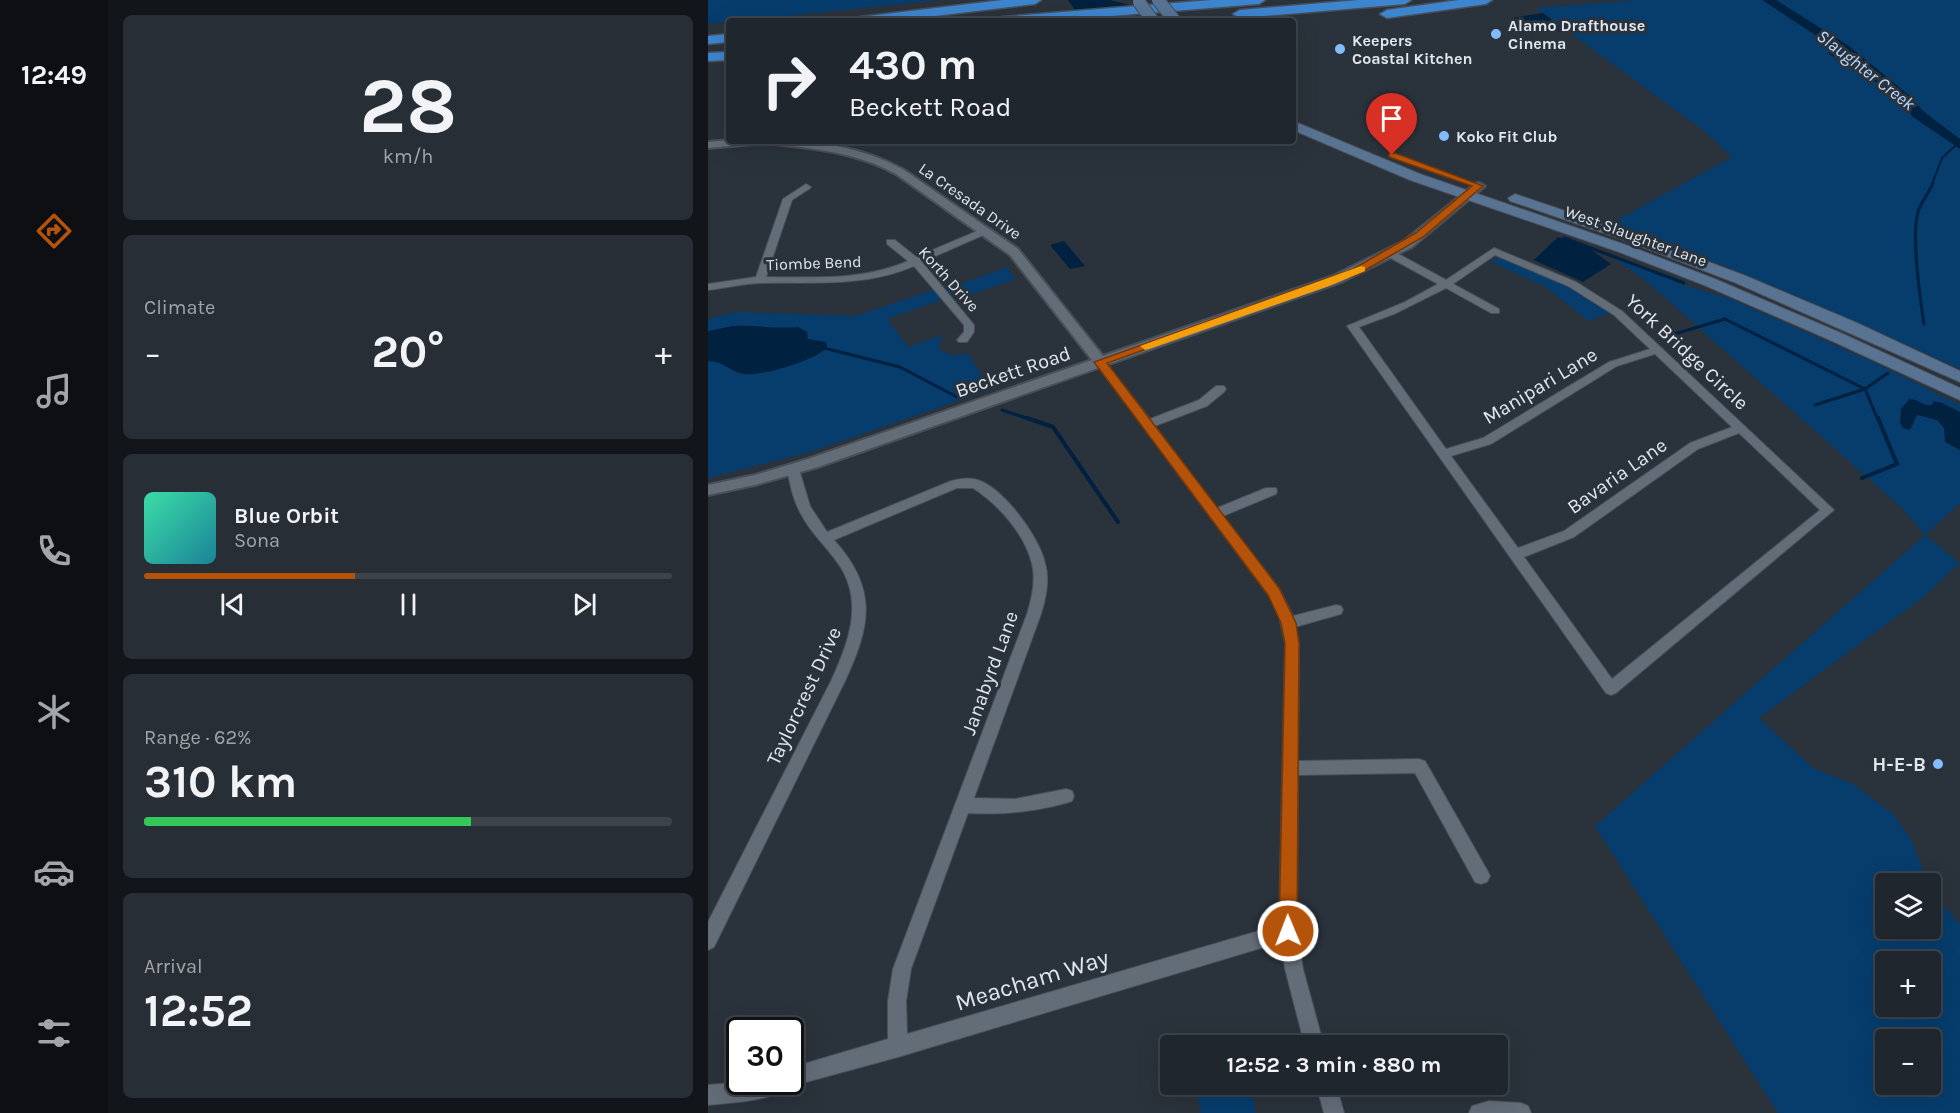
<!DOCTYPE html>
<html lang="en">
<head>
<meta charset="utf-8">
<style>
  :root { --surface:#20262d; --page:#282e35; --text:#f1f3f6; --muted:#a2a5aa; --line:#3d4349; --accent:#b45309 }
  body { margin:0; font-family:Karla,sans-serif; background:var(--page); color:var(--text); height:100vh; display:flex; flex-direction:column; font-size:22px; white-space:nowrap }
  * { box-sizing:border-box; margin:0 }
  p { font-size:20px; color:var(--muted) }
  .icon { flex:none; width:33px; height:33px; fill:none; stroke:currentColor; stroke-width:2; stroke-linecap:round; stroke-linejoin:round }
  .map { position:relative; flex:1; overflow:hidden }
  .side { display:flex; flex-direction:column; gap:15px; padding:15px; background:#121519; width:600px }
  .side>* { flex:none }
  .hud { position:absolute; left:18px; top:18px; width:570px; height:126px; border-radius:6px; box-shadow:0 6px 24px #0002,0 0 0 2px var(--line); background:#20262d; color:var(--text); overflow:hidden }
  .tools { position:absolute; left:1167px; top:873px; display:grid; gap:12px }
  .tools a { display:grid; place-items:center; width:66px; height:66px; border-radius:6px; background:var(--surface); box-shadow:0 6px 24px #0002,0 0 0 2px var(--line); font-size:30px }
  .speed { position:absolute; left:18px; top:1017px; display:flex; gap:12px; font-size:30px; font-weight:700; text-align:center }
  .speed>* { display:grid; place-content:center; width:78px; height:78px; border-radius:50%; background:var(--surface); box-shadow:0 6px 24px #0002,0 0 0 2px var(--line); line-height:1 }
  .speed .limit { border:3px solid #111; border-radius:9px; background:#fff; color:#111 }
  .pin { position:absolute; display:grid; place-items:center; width:51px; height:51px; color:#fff; margin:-62px -26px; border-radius:50% 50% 50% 0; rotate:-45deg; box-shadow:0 0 6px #0007 }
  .pin .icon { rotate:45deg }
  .me { position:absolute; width:66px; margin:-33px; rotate:359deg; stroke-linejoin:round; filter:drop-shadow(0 0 4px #0008) }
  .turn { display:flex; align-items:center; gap:21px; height:126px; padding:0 24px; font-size:27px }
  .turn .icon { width:78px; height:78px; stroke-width:2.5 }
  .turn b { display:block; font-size:42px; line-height:51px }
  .big { font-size:45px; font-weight:700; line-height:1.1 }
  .side .widget { flex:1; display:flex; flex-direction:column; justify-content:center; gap:9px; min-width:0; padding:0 21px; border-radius:9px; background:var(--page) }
  .side .dial { align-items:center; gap:0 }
  .dial b { font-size:78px; line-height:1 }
  .song { display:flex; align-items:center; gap:18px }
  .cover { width:72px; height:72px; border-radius:9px; background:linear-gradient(135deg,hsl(160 70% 55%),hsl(190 70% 35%)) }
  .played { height:6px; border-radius:3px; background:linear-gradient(90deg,var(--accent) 40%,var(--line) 40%) }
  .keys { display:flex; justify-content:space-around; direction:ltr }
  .heat { display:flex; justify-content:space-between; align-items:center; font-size:33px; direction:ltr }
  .charge { height:9px; border-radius:4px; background:linear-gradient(90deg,#34c759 62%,var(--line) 0) }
  .trip { position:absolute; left:452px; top:1035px; width:348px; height:60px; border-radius:6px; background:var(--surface); box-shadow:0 6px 24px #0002,0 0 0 2px var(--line); font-weight:700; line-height:60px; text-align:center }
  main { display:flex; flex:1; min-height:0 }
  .tabs { display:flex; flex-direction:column; width:108px; justify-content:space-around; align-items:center; background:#0d0f12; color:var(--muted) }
  .tabs .icon { width:42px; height:42px }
  .tabs .on { color:var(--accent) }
  .tabs b { font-size:27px; color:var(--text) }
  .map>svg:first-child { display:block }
  .green { fill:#063d6d; fill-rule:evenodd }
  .water { fill:#012140 }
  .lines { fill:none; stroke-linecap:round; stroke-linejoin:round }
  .stream-far2 { stroke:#012140; stroke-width:2 }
  .stream-far1 { stroke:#012140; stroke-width:3 }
  .stream { stroke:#012140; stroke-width:4 }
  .river { fill:#012140; fill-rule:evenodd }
  .minor-casing { stroke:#484f57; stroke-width:2 }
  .tertiary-casing { stroke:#484f57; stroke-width:4 }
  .secondary-casing { stroke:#484f57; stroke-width:2 }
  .motorway-casing { stroke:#484f57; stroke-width:3 }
  .minor { fill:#636d78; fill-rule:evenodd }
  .tertiary { fill:#636d78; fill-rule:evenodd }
  .secondary { fill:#587492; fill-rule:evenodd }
  .motorway { fill:#3d85cf; fill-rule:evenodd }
  .secondary-bridge-casing { stroke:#484f57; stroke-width:14; stroke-linecap:butt }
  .secondary-bridge { stroke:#587492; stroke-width:12 }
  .route { fill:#b45309; stroke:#753606; stroke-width:1.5 }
  .slow { fill:#f59e0b }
  .poi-dot { fill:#83bcfb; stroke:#2a323c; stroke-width:2 }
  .labels { text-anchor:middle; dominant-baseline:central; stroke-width:6; stroke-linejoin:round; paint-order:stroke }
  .far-poi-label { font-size:16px; font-weight:bold; fill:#e0e6ec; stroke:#2a323c; text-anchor:start }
  .far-street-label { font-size:16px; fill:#e0e6ec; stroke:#2a323c }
  .far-water-label { font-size:18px; font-style:italic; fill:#bbdafd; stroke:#2a323c }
  .street-label { font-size:20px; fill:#e0e6ec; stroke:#2a323c }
  .poi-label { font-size:20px; font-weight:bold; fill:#e0e6ec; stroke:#2a323c; text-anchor:end }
  .near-street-label { font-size:24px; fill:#e0e6ec; stroke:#2a323c }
</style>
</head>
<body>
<main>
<nav class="tabs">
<b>12:49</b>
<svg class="icon on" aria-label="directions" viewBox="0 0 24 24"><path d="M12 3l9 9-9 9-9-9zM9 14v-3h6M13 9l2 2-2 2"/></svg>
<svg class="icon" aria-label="music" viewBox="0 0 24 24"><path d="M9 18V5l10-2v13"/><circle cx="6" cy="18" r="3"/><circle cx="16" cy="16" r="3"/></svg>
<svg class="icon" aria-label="phone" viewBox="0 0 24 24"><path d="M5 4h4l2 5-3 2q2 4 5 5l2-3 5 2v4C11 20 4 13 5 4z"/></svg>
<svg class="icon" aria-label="climate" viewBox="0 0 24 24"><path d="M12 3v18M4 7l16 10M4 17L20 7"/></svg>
<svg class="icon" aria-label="car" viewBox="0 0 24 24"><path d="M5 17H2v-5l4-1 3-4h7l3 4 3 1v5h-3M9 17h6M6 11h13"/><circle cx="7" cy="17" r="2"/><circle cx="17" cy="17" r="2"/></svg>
<svg class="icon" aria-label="filters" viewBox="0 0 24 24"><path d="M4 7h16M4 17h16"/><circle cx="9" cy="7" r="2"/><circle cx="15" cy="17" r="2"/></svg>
</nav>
<section class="side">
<div class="widget dial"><b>28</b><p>km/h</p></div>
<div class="widget"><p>Climate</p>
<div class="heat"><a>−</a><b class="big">20°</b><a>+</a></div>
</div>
<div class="widget">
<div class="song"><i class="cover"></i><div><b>Blue Orbit</b><p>Sona</p></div></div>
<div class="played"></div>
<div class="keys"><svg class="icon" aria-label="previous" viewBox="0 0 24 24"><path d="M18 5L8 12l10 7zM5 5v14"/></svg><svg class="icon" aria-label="pause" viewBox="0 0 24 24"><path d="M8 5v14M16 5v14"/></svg><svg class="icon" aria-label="next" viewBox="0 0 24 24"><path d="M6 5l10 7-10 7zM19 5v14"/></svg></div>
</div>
<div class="widget"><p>Range · 62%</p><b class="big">310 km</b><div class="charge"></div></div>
<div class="widget"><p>Arrival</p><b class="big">12:52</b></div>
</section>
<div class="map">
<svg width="1252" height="1113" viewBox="0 0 1252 1113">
  <rect width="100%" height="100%" fill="#2a323c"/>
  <path class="green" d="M0 0H231L0 24Z
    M930 0H1252V369C1137 316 1021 264 902 224L1024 157 996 131 828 8Z
    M900 254 979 286 1023 299 1163 361 1252 405V503L1217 535 1252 563 1214 598 1051 718 1105 768 1145 784 1185 814 1203 839 1213 866 1233 902 1252 925V1113H1070L887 826 1217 535 1195 509 937 280ZM1178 884H1222V928H1178ZM1178 962H1222V1006H1178ZM1178 1040H1222V1084H1178Z
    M792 258 851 282 902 313 881 321 838 287 781 261Z
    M299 267 307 279 248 300 245 296 179 319 200 347 237 334 231 340 232 350 242 355 261 354 282 390 102 452 0 478V319L27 312 148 316 237 286 239 289Z
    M487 1085H542L548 1113H493Z"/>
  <path class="water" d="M360 0H402L421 5 367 10Z
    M835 13 858 31 822 34 803 18Z
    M850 237 881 248 903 264 875 282 826 260Z
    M356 241 377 266 362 269 342 245Z
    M25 326C47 325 69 329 90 327L99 332 100 339 118 342 119 347C110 360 51 377 35 374 22 371 14 361 0 361V331Z
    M1201 399C1210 398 1215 407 1224 405L1225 401 1234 403 1252 412V450L1237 442 1236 428 1229 420 1209 415 1202 430 1195 428 1192 423 1193 409Z"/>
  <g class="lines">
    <path class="stream-far2" d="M1121 53 1176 86H1182
      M1224 184 1234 158 1249 144"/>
    <path class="stream-far1" d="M856 238 976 283
      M1216 324C1212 297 1203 237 1210 212 1213 202 1221 193 1225 183
      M963 335 1017 319 1157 389 1170 420
      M116 348 192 367 249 397
      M1107 405 1157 389 1180 373
      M294 410 324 420"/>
    <path class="stream" d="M319 418 345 427 410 522
      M1154 478 1189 464 1170 418"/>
    <path class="river" d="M1054 0H1068L1141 46 1203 97 1215 111 1252 139V149L1205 117 1193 103 1133 52Z"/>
    <defs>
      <path id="minor" d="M98 184 103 187 101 189 84 200 58 277C106 277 155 281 200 261L179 244V240H187L208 257 274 229H280V233L214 262 266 325V332L259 342H251L249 340 256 332V325L206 266C158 287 106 282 55 283 37 283 18 288 0 290V284L48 277 75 199Z
        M786 248 868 282 914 311 1126 510 908 693 903 695 898 693 639 326 697 302 730 284 679 256V252H687L738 280ZM787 255 860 286 906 315 942 349 901 362 775 438 738 449 651 327 686 314 738 288 783 313H791V309L745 284ZM947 354 1024 427 982 443 856 531 810 548 743 456 783 444 909 366ZM1031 433 1112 510 904 679 816 557 866 537 990 449Z
        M392 358 396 360 442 419 491 400 508 386H516L518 389 516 392 499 406 447 426 509 508 558 488H568L569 491 568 494 515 516 571 588 585 616 628 605 633 606 635 610 633 614 587 627 591 643 590 761 711 759 717 761 779 870 782 876 779 882 773 884 767 882 707 773 590 775 589 931 595 969 616 1046H597L577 969 573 942 190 1057 80 1087C65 1101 21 1103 0 1105V1085L35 1082H82V1068L180 1039V1001L185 969 319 614C324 598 328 580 324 564 317 534 290 504 265 488H249L126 540C170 589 163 625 137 681L6 947 0 950V922L123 681C141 642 157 600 129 562 117 545 102 532 93 514 85 500 82 484 79 469L81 466H89L91 469 102 506 119 532 243 481C253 478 265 477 275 482 299 494 331 537 337 563 342 580 338 598 333 614L266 798 307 799 358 789 364 791 366 796 364 801 358 803C325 812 294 815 260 813L203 969 198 1001 199 1034 571 925 577 643 570 612 561 596 388 364 386 362Z
        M608 1084H628L636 1113H616Z
        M781 1101 813 1103 820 1106 823 1113H761L764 1106Z"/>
      <path id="tertiary" d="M21 140V141H51L46 144 0 148V142Z
        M61 141C109 141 153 146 196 170L310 249 395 356 625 276 696 241 767 184 771 183 777 186 704 247 633 282 110 467 47 485 0 495V485L47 475 100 459 384 360 302 255 188 174C150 153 109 149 66 144Z"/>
      <path id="secondary" d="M585 121 712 174 921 246 1007 279 1133 333 1252 388V400L1122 340 996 285 911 252 702 180 585 130Z
        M807 194 926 234 1038 276 1149 323 1252 371V382L1028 283 916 240 802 201 800 198Z"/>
      <path id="motorway" d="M295 0H333L327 4 185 21H145L152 17Z
        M504 0H557L551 4 342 21H287L294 17Z
        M651 0H703L697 4 532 18 525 14 532 10Z
        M751 0H784L778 4 679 18 672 14 679 10Z
        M21 34V42L0 44V36Z
        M21 52V60L0 61V53Z"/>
    </defs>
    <use href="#minor" class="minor-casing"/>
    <use href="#tertiary" class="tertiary-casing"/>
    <use href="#secondary" class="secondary-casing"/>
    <use href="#motorway" class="motorway-casing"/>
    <use href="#minor" class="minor"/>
    <use href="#tertiary" class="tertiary"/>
    <use href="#secondary" class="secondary"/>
    <use href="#motorway" class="motorway"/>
    <defs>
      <path id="secondary-bridge" d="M450 0 467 21
        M431 2 445 21"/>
    </defs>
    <use href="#secondary-bridge" class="secondary-bridge-casing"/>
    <use href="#secondary-bridge" class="secondary-bridge"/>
  </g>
  <path class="route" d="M681 153H687L775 186 715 237 652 273 399 363 571 588 588 623 591 643 589 931 587 938 580 940 574 938 571 931 577 643 573 623 560 595 386 362 645 269 708 233 764 186 681 157Z"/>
  <path class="slow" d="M653 266 657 267V271L621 286 441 349 437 350 432 346Z"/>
  <g class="poi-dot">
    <circle cx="788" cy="34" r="6"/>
    <circle cx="632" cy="49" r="6"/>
    <circle cx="736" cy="136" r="6"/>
    <circle cx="1230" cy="764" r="6"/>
  </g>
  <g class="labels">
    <g class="far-poi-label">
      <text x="800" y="25">Alamo Drafthouse<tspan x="800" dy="18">Cinema</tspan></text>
      <text x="644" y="40">Keepers<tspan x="644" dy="18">Coastal Kitchen</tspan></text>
      <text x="748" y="136">Koko Fit Club</text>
    </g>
    <g class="far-street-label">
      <text transform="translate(262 201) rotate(35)">La Cresada Drive</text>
      <text transform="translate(928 236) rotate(20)">West Slaughter Lane</text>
      <text transform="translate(106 263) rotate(-2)">Tiombe Bend</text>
      <text transform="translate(241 279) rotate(48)">Korth Drive</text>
    </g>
    <g class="far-water-label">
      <text transform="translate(1158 70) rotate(38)">Slaughter Creek</text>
    </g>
    <g class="street-label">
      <text transform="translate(979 352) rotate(43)">York Bridge Circle</text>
      <text transform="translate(305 372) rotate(-19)">Beckett Road</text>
      <text transform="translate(832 386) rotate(-31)">Manipari Lane</text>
      <text transform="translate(909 476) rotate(-35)">Bavaria Lane</text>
      <text transform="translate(282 673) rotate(-70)">Janabyrd Lane</text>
      <text transform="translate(96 696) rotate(-65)">Taylorcrest Drive</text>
    </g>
    <g class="poi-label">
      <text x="1218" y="764">H-E-B</text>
    </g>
    <g class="near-street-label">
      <text transform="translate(324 980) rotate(-17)">Meacham Way</text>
    </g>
  </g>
</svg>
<div class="tools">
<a><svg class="icon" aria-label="layers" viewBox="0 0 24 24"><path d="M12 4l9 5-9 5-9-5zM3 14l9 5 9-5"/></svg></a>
<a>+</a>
<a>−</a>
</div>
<div class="speed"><div class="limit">30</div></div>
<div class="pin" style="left:684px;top:155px;background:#d93025"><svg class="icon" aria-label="arrive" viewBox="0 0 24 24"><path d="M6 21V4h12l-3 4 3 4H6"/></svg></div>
<svg class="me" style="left:580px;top:931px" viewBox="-20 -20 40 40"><circle r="17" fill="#b45309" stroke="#fff" stroke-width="3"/><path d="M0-11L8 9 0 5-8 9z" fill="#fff"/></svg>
<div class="trip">12:52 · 3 min · 880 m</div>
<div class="hud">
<div class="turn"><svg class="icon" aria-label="right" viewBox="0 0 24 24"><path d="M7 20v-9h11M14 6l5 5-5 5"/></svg><div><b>430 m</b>Beckett Road</div></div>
</div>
</div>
</main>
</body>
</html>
